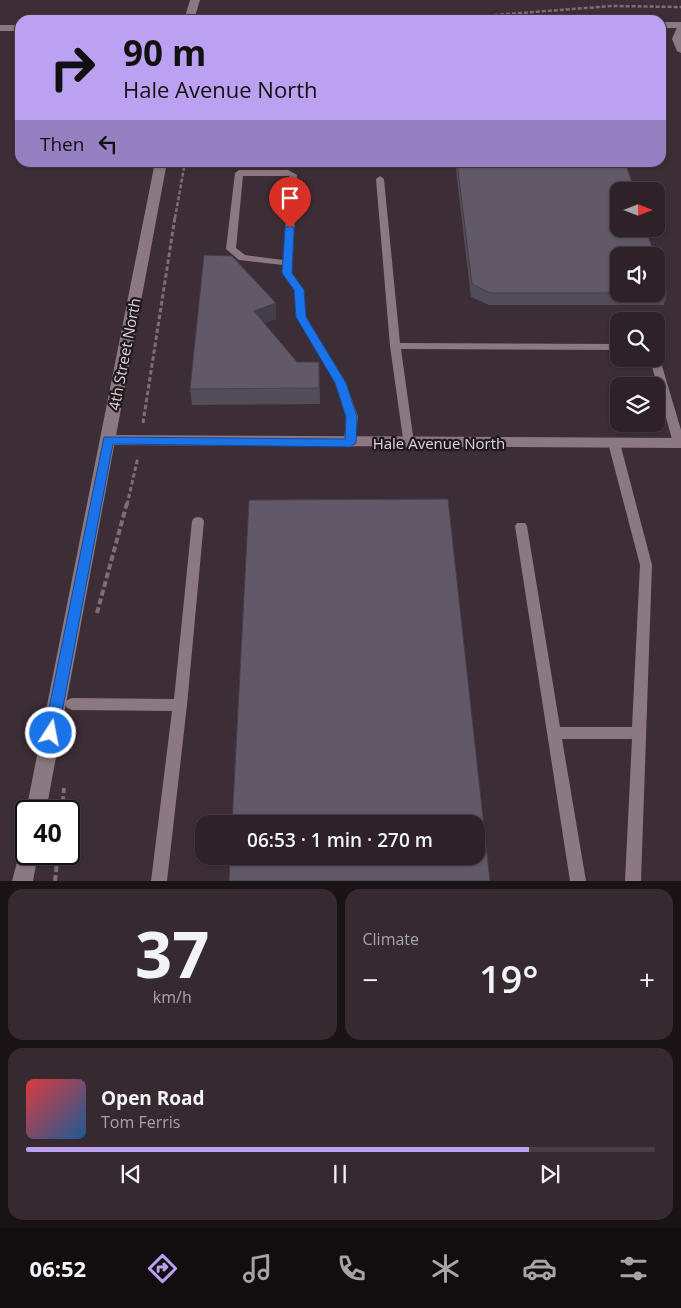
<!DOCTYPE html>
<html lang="en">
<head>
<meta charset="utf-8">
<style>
  :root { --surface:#2e2228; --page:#362a30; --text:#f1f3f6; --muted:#a7a4a8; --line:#493f45; --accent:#bca0f2 }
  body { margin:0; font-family:"Open Sans",sans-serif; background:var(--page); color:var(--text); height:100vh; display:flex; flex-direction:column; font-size:19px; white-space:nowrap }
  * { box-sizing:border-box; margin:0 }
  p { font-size:16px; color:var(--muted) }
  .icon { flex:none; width:28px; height:28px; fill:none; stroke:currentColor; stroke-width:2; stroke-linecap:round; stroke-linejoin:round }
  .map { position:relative; height:881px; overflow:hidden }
  .drawer { display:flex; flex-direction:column; gap:8px; padding:8px; background:#191316; flex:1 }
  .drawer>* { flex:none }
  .hud { position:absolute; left:15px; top:15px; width:651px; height:152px; border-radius:15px; box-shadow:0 1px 4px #0004,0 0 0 1px var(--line); background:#bca0f2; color:#111; overflow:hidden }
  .needle { width:32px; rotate:90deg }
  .fabs { position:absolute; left:610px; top:182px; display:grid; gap:10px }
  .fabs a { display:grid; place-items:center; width:55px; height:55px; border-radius:10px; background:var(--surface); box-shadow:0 1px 4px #0004,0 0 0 1px var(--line); font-size:25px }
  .speed { position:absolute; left:15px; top:800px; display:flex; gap:10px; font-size:25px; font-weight:700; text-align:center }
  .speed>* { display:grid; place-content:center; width:65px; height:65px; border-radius:50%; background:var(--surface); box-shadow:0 1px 4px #0004,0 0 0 1px var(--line); line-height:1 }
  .speed .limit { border:2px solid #111; border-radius:8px; background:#fff; color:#111 }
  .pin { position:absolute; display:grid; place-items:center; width:42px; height:42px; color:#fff; margin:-51px -21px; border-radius:50% 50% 50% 0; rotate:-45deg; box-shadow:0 0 5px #0007 }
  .pin .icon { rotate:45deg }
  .me { position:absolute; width:55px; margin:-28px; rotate:11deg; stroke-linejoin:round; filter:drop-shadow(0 0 4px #0008) }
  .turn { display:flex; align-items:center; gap:18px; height:105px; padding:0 25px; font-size:22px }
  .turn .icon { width:65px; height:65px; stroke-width:2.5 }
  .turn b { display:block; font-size:35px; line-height:42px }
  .then { display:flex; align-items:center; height:48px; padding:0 25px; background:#0003; gap:10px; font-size:19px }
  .big { font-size:38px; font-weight:600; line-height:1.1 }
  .drawer .tile { flex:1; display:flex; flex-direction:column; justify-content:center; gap:8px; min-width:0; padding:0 18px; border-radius:15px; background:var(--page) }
  .drawer .dial { align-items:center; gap:0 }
  .dial b { font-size:65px; line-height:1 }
  .song { display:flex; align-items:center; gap:15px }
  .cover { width:60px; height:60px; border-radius:8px; background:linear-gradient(135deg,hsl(0 70% 55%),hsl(210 70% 35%)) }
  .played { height:5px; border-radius:2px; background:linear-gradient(90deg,var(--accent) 80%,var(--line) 80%) }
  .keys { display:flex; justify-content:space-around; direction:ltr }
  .heat { display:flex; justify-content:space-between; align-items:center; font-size:28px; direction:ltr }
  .drawer .tiles { flex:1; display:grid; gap:8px; grid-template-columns:1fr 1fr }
  .tile:last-child { grid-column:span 2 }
  .trip { position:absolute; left:195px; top:815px; width:290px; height:50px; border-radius:15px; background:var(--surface); box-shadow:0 1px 4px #0004,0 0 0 1px var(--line); font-weight:600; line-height:50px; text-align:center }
  .tabs { display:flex; height:80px; justify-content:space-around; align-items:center; background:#120e10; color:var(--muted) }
  .tabs .icon { width:35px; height:35px }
  .tabs .selected { color:var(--accent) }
  .tabs b { font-size:22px; color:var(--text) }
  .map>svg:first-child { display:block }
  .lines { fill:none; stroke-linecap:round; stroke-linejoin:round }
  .path-far2 { stroke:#7c6e75; stroke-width:2.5; stroke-dasharray:4 2; stroke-linecap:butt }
  .path-far1 { stroke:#7c6e75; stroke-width:3; stroke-dasharray:4.5 2.5; stroke-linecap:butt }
  .path { stroke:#7c6e75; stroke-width:4; stroke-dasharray:6 3; stroke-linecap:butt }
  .service { fill:#8b7882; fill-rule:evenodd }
  .minor { fill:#8b7882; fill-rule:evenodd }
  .tertiary { fill:#8b7882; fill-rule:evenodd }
  .wall { fill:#534c59 }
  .shaded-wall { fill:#443e49 }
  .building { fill:#615868; stroke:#443e49 }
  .route { fill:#1a73e8; stroke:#114b97 }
  .labels { text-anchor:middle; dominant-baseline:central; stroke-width:4.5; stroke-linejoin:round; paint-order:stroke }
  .street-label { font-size:15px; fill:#e0d5db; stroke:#1f181c }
</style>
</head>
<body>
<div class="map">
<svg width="681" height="881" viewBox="0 0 681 881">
  <rect width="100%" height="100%" fill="#3d2d36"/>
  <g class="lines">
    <path class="path-far2" d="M206 17 481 16 612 6 681 7
      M28 19 174 18
      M175 218 185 162"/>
    <path class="path-far1" d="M143 423 175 217
      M127 505 138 457"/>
    <path class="path" d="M97 613 127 503
      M62 811 64 788
      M55 881 58 854"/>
    <path class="service" d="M678 25H681V53L677 51 672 39Z
      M239 170H288L297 175 292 273 304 290 306 317 346 383 358 417 354 446 350 447 344 443 346 417 336 383 296 317 294 290 282 273 283 265 239 260 226 249 235 173ZM243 176H289L283 260 245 255 236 248Z
      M380 176 384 179 400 343 619 344V350L401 349 414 443 408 447 404 446 390 346 376 179Z
      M656 356 660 359 681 430V446L679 447 673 443 650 359H656Z
      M614 439 620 443 652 565 641 881H625L632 739H562L586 881H570L515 526 517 523H525L527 526 560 727H632L640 565 608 443Z
      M198 517 202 518 204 521 187 705 167 881H151L172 711 72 710 67 708 65 704 67 700 72 698 174 699 192 521 194 518Z"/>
    <path class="minor" d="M190 0H200L194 20H184Z
      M108 435 681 438V448L108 445 103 444 101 440 103 436Z"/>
    <path class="tertiary" d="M661 22H681V28H661Z
      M0 25H20V31H0Z
      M155 162H167L46 811H26Z
      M26 845V854H38L33 881H12L21 847Z"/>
  </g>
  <path class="wall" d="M455 162H625L619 256V294H656V259L667 293 664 305H489L471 297Z
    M276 303V319L264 323 297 362H319L320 404 192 405 190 389Z"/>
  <path class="shaded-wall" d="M276 303V319L255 327 254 311Z"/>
  <path class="building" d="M457 162H625L635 191H619V229H646L655 256H619V293H490L472 284Z
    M204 255 232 256 276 303 254 311 297 362H319V388L190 389Z
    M656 259 667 293H656Z
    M448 499 490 881H229L230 856H476V824H232L249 500Z"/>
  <path class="route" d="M290 225 294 228 292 273 304 290 306 317 346 383 357 417 356 443 350 447 113 444 58 733 56 738 51 739 46 738 44 733 104 437 345 439 346 417 335 383 296 317 294 290 282 273 285 228Z"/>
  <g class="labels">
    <g class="street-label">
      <text transform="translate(124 354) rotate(-79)">4th Street North</text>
      <text x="439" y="443">Hale Avenue North</text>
    </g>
  </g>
</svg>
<div class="fabs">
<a><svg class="needle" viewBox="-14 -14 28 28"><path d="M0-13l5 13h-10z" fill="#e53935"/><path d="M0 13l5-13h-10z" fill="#a7a4a8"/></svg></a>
<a><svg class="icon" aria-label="sound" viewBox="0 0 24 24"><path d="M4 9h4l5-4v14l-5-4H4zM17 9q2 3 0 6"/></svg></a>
<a><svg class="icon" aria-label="search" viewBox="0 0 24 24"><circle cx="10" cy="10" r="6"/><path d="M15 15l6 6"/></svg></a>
<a><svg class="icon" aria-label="layers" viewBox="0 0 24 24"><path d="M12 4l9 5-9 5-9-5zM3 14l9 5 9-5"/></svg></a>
</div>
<div class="speed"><div class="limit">40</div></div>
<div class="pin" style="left:290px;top:228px;background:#d93025"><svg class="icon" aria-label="arrive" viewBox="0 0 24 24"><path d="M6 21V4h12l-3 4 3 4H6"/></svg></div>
<svg class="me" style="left:51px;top:733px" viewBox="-20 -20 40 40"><circle r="17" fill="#1a73e8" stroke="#fff" stroke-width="3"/><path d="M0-11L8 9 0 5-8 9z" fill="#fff"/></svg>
<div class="trip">06:53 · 1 min · 270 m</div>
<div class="hud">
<div class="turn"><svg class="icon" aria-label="right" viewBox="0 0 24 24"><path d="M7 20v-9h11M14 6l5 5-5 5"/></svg><div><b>90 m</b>Hale Avenue North</div></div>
<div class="then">Then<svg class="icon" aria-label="left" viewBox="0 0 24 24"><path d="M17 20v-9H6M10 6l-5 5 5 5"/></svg></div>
</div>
</div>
<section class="drawer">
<div class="tiles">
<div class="tile dial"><b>37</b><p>km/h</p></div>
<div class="tile"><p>Climate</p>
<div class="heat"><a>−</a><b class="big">19°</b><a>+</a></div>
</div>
<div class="tile">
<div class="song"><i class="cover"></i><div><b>Open Road</b><p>Tom Ferris</p></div></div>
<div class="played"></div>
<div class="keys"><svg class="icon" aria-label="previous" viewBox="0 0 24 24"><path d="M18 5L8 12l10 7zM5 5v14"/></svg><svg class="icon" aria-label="pause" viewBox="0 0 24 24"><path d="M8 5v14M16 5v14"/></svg><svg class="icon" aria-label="next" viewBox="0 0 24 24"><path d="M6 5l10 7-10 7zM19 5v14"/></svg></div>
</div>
</div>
</section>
<nav class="tabs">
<b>06:52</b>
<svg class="icon selected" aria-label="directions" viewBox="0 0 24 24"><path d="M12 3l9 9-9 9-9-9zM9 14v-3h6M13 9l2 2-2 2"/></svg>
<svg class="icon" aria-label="music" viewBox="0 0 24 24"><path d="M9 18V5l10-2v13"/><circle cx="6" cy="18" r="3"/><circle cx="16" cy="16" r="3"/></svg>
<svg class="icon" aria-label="phone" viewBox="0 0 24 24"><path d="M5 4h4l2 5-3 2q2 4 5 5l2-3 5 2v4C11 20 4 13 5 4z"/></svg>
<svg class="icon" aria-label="climate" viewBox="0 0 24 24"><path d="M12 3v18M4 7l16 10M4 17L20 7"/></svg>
<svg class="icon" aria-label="car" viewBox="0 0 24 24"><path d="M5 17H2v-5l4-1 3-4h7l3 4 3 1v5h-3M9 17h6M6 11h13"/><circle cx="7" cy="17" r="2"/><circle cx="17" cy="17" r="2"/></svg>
<svg class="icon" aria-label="filters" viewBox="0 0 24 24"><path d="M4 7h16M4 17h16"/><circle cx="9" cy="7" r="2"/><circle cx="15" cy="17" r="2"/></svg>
</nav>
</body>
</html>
